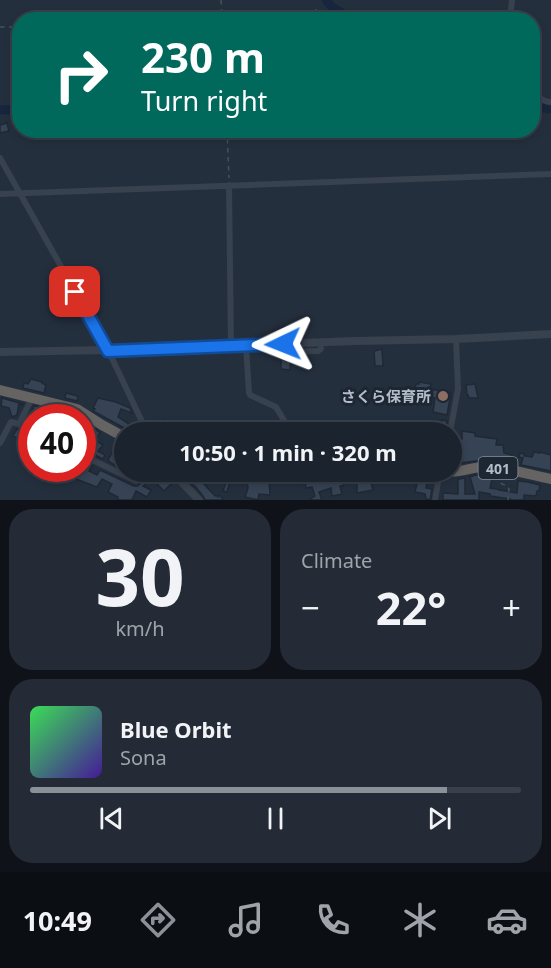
<!DOCTYPE html>
<html lang="en">
<head>
<meta charset="utf-8">
<style>
  :root { --surface:#1b232e; --page:#242b36; --text:#f1f3f6; --muted:#a0a4aa; --line:#39404a; --accent:#8c9099 }
  body { margin:0; font-family:"Noto Sans","Noto Sans JP",sans-serif; background:var(--page); color:var(--text); height:100vh; display:flex; flex-direction:column; font-size:22px; white-space:nowrap }
  * { box-sizing:border-box; margin:0 }
  p { font-size:20px; color:var(--muted) }
  .icon { flex:none; width:33px; height:33px; fill:none; stroke:currentColor; stroke-width:2; stroke-linecap:round; stroke-linejoin:round }
  .map { position:relative; height:500px; overflow:hidden }
  .drawer { display:flex; flex-direction:column; gap:9px; padding:9px; background:#0f1319; flex:1 }
  .drawer>* { flex:none }
  .top-card { position:absolute; left:12px; top:12px; width:528px; height:126px; border-radius:24px; box-shadow:0 3px 9px #0003,0 0 0 2px var(--line); background:#00695c; color:#fff; overflow:hidden }
  .speed { position:absolute; left:18px; top:404px; display:flex; gap:12px; font-size:30px; font-weight:700; text-align:center }
  .speed>* { display:grid; place-content:center; width:78px; height:78px; border-radius:50%; background:var(--surface); box-shadow:0 3px 9px #0003,0 0 0 2px var(--line); line-height:1 }
  .speed .limit { border:9px solid #d22; background:#fff; color:#111 }
  .pin { position:absolute; display:grid; place-items:center; width:51px; height:51px; color:#fff; margin:-26px; border-radius:12px; box-shadow:0 3px 9px #0006 }
  .me { position:absolute; width:66px; margin:-33px; rotate:268deg; stroke-linejoin:round; filter:drop-shadow(0 0 4px #0008) }
  .turn { display:flex; align-items:center; gap:21px; height:126px; padding:0 30px; font-size:27px }
  .turn .icon { width:78px; height:78px; stroke-width:2.5 }
  .turn b { display:block; font-size:42px; line-height:51px }
  .big { font-size:45px; font-weight:700; line-height:1.1 }
  .drawer .card { flex:1; display:flex; flex-direction:column; justify-content:center; gap:9px; min-width:0; padding:0 21px; border-radius:24px; background:var(--page) }
  .drawer .dial { align-items:center; gap:0 }
  .dial b { font-size:78px; line-height:1 }
  .song { display:flex; align-items:center; gap:18px }
  .cover { width:72px; height:72px; border-radius:9px; background:linear-gradient(135deg,hsl(130 70% 55%),hsl(260 70% 35%)) }
  .played { height:6px; border-radius:3px; background:linear-gradient(90deg,var(--accent) 85%,var(--line) 85%) }
  .keys { display:flex; justify-content:space-around; direction:ltr }
  .heat { display:flex; justify-content:space-between; align-items:center; font-size:33px; direction:ltr }
  .drawer .tiles { flex:1; display:grid; gap:9px; grid-template-columns:1fr 1fr }
  .card:last-child { grid-column:span 2 }
  .trip { position:absolute; left:114px; top:422px; width:348px; height:60px; border-radius:30px; background:var(--surface); box-shadow:0 3px 9px #0003,0 0 0 2px var(--line); font-weight:700; line-height:60px; text-align:center }
  .dock { display:flex; height:96px; justify-content:space-around; align-items:center; background:#0b0e12; color:var(--muted) }
  .dock .icon { width:42px; height:42px }
  .dock .selected { color:var(--accent) }
  .dock b { font-size:27px; color:var(--text) }
  .map>svg:first-child { display:block }
  .lines { fill:none; stroke-linecap:round; stroke-linejoin:round }
  .river { stroke:#17263c; stroke-width:9 }
  .building { fill:#364354; stroke:#1f2835; stroke-width:1.5 }
  .path { stroke:#3f5557; stroke-width:1.5; stroke-dasharray:4.5 4.5; stroke-linecap:butt }
  .minor { stroke:#38414e; stroke-width:6 }
  .tertiary { stroke:#38414e; stroke-width:8 }
  .trunk { stroke:#656462; stroke-width:10 }
  .route-casing { stroke:#114b97; stroke-width:15 }
  .route { stroke:#1a73e8; stroke-width:10 }
  .education-dot { fill:#8d6e63; stroke:#1d2633; stroke-width:2 }
  .labels { text-anchor:middle; dominant-baseline:central; stroke-width:6; stroke-linejoin:round; paint-order:stroke }
  .shield { fill:#1d2633; stroke:#878f9c; stroke-width:1.5 }
  .shield-label { font-size:14px; font-weight:bold; fill:#b4bcc9 }
  .poi-label { font-size:15px; font-weight:bold; fill:#b4bcc9; stroke:#1d2633; text-anchor:end }
</style>
</head>
<body>
<div class="map">
<svg width="551" height="500" viewBox="0 0 551 500">
  <rect width="100%" height="100%" fill="#242f3e"/>
  <g class="lines">
    <path class="river" d="M326 0 332 7 354 20
      M532 106 551 109
      M0 110 20 109"/>
  </g>
  <path class="building" d="M7 123 9 131 0 133V125Z
    M382 349 383 366H375L374 351Z
    M281 357H291L290 370 281 369Z
    M31 379 42 382V383L46 385 44 393 23 388 24 383 28 384Z
    M419 382 431 384 430 389 451 393 447 415 433 412 435 398H431L432 394 414 393 416 384H419Z
    M475 384 478 398H469L468 395H467L466 385Z
    M66 393 78 396 77 401 65 398Z
    M2 398 23 404V405L19 404 17 415 12 417 9 408 1 406Z
    M98 398 116 402 130 408 132 413 121 409 118 417 129 424 126 429 93 411 95 409 93 408Z
    M34 406 43 408V411H46L45 417H37V415H31Z
    M163 420 180 427 179 432H163L159 430Z
    M442 420 447 421 445 432H437L432 430 433 424 441 425Z
    M349 426H364V432H350Z
    M294 427 316 430V432H296Z
    M17 429 32 437V445L13 436Z
    M95 429 100 433 95 440 103 445 98 451 105 455 103 459 85 450 88 443 93 437 91 435Z
    M462 431 475 433V436L497 439 496 445H503L504 453 512 455 511 462 484 460 452 464 453 446 458 448 459 439H462Z
    M118 442 124 445V467L121 464 119 467 111 463 108 460Z
    M534 452 540 453V452L551 455V471L521 465 523 458 519 457 520 453 525 454 524 456 532 457Z
    M84 462 92 466 89 471 97 475 100 470 134 486H137L140 484 141 480 139 477 143 473 141 471H161L159 473 164 480 166 478 171 484 164 491 158 485V475L155 481 152 478 143 486 151 490 147 497 136 491 132 500H120L117 499 118 497 108 492 112 484 102 479 97 487 94 486 76 479 80 468H82Z
    M202 471H211L209 481 201 479Z
    M230 471 231 473H246L271 471 273 479H269L270 495 259 494 258 500 245 497 248 488 247 480 231 478 227 492 223 491 226 482H225V473H230Z
    M290 471H313L314 477 322 476 321 471H340L343 479V486H340L342 494 332 496 331 488 319 492 322 500H309L315 496 312 487 306 488 305 482 298 484 297 479 293 480 292 479Z
    M361 471H368L373 490 357 493V478H359L358 476 362 475Z
    M398 471H435L433 479 428 478 426 488 432 489 430 500 426 499 425 494 415 492 418 479 425 478 398 473Z
    M475 475H493L490 488 497 489 499 490 517 493 518 481 528 482 540 485 539 491H537L536 496 524 495V500H510V499L490 496V494L479 492V500H443V493L458 494V479L465 478V494H475L470 477Z
    M192 480 202 482 215 496 216 495 218 497 219 495 224 500H205L203 496 195 486 191 484Z"/>
  <g class="lines">
    <path class="path" d="M221 0 222 20
      M226 20 291 17 316 10 333 20
      M419 20 430 16 444 20
      M0 27H20
      M227 130 229 178
      M498 475 500 483 507 486 509 489 508 500"/>
    <path class="minor" d="M503 20 511 10 512 0
      M532 85C537 94 540 102 551 102
      M0 158 108 350 147 432
      M229 185 231 346
      M0 194 551 174
      M246 346 249 393 250 395 276 407 291 432
      M281 352 318 351 321 349 320 343
      M19 424 32 398
      M450 432 458 389 456 339
      M82 437 91 418
      M0 443 11 422 19 424 32 430
      M82 455 136 481
      M435 500 440 471"/>
    <path class="tertiary" d="M0 352 108 350 356 341 456 339 551 334
      M171 471 199 500"/>
    <path class="trunk" d="M0 390 77 409 102 425 124 437
      M445 471C459 474 470 467 484 467 507 467 529 475 551 479"/>
  </g>
  <g class="lines">
    <defs>
      <path id="route" d="M75 292 108 351 283 344"/>
    </defs>
    <use href="#route" class="route-casing"/>
    <use href="#route" class="route"/>
  </g>
  <circle class="education-dot" cx="443" cy="396" r="6"/>
  <g class="labels">
    <rect class="shield" x="478.5" y="457" width="39" height="22" rx="4.5"/>
    <g class="shield-label">
      <text x="498" y="468">401</text>
    </g>
    <g class="poi-label">
      <text x="431" y="396">さくら保育所</text>
    </g>
  </g>
</svg>
<div class="speed"><div class="limit">40</div></div>
<div class="pin" style="left:75px;top:292px;background:#d93025"><svg class="icon" aria-label="arrive" viewBox="0 0 24 24"><path d="M6 21V4h12l-3 4 3 4H6"/></svg></div>
<svg class="me" style="left:283px;top:344px" viewBox="-20 -20 40 40"><path d="M0-17L14 15 0 8-14 15z" fill="#1a73e8" stroke="#fff" stroke-width="4"/></svg>
<div class="trip">10:50 · 1 min · 320 m</div>
<div class="top-card">
<div class="turn"><svg class="icon" aria-label="right" viewBox="0 0 24 24"><path d="M7 20v-9h11M14 6l5 5-5 5"/></svg><div><b>230 m</b>Turn right</div></div>
</div>
</div>
<section class="drawer">
<div class="tiles">
<div class="card dial"><b>30</b><p>km/h</p></div>
<div class="card"><p>Climate</p>
<div class="heat"><a>−</a><b class="big">22°</b><a>+</a></div>
</div>
<div class="card">
<div class="song"><i class="cover"></i><div><b>Blue Orbit</b><p>Sona</p></div></div>
<div class="played"></div>
<div class="keys"><svg class="icon" aria-label="previous" viewBox="0 0 24 24"><path d="M18 5L8 12l10 7zM5 5v14"/></svg><svg class="icon" aria-label="pause" viewBox="0 0 24 24"><path d="M8 5v14M16 5v14"/></svg><svg class="icon" aria-label="next" viewBox="0 0 24 24"><path d="M6 5l10 7-10 7zM19 5v14"/></svg></div>
</div>
</div>
</section>
<nav class="dock">
<b>10:49</b>
<svg class="icon selected" aria-label="directions" viewBox="0 0 24 24"><path d="M12 3l9 9-9 9-9-9zM9 14v-3h6M13 9l2 2-2 2"/></svg>
<svg class="icon" aria-label="music" viewBox="0 0 24 24"><path d="M9 18V5l10-2v13"/><circle cx="6" cy="18" r="3"/><circle cx="16" cy="16" r="3"/></svg>
<svg class="icon" aria-label="phone" viewBox="0 0 24 24"><path d="M5 4h4l2 5-3 2q2 4 5 5l2-3 5 2v4C11 20 4 13 5 4z"/></svg>
<svg class="icon" aria-label="climate" viewBox="0 0 24 24"><path d="M12 3v18M4 7l16 10M4 17L20 7"/></svg>
<svg class="icon" aria-label="car" viewBox="0 0 24 24"><path d="M5 17H2v-5l4-1 3-4h7l3 4 3 1v5h-3M9 17h6M6 11h13"/><circle cx="7" cy="17" r="2"/><circle cx="17" cy="17" r="2"/></svg>
</nav>
</body>
</html>
